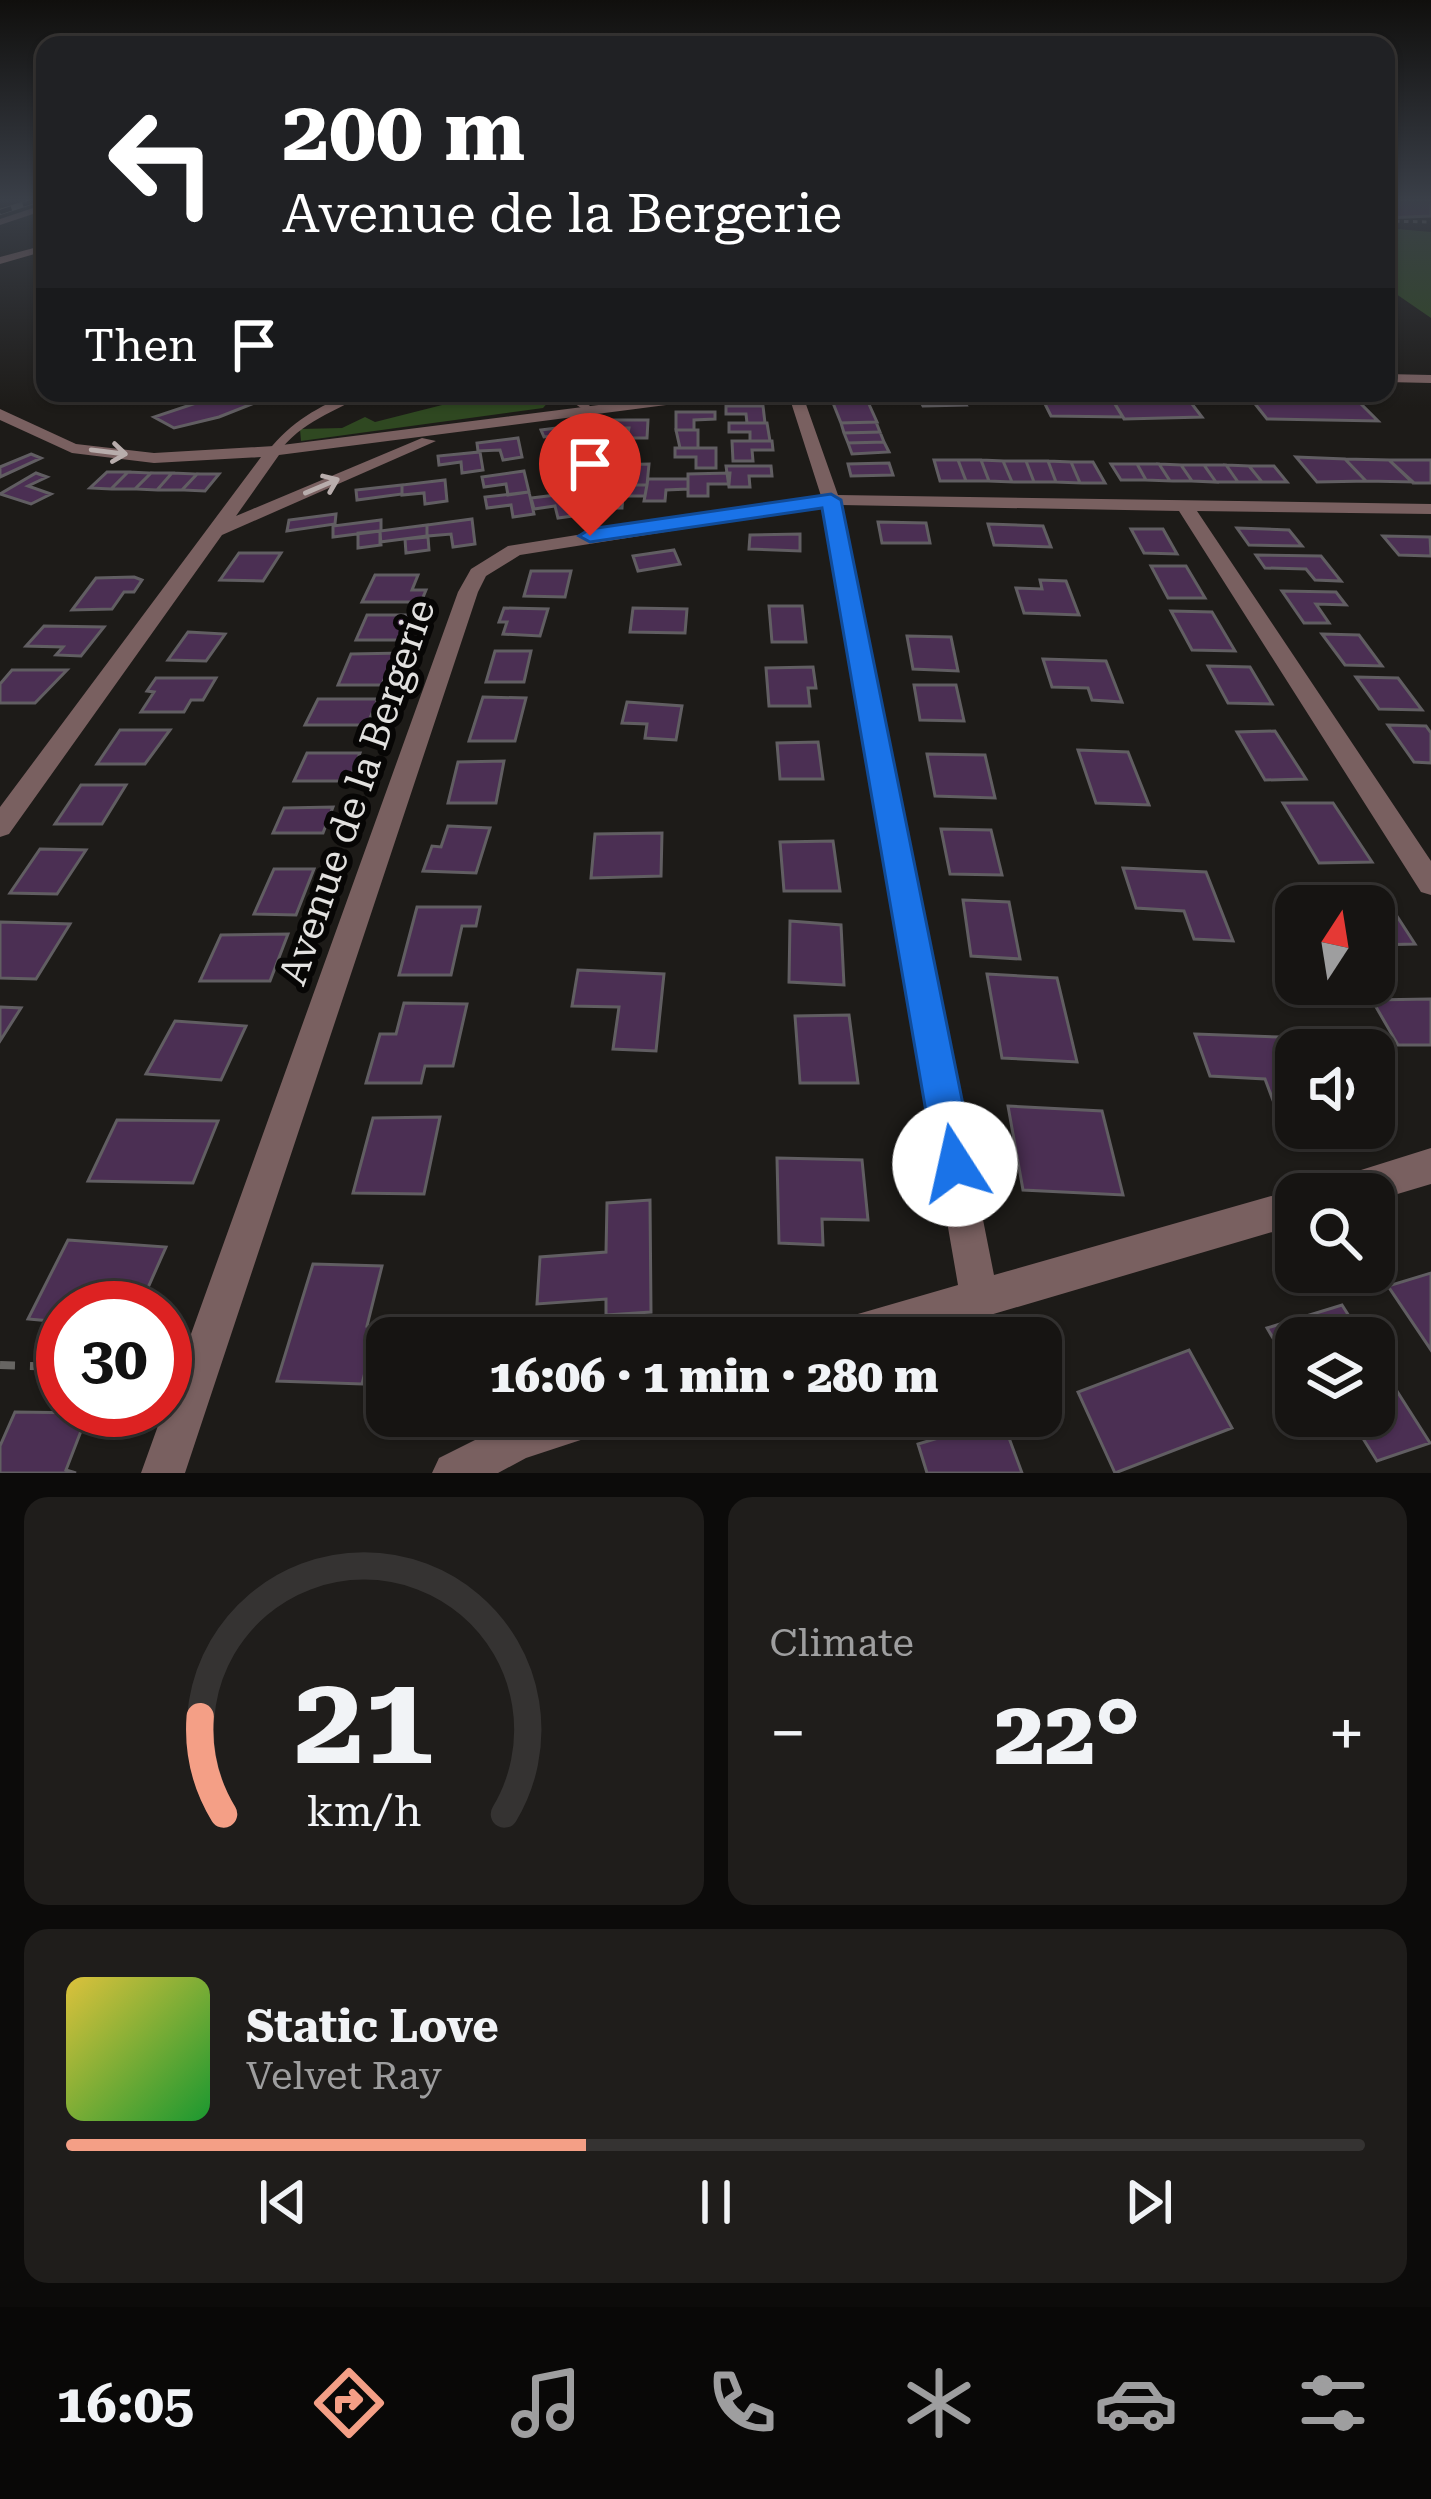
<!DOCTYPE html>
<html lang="en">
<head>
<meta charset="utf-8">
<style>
  :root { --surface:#161412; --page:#1f1d1b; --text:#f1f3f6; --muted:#9e9e9f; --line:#353332; --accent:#f49f86 }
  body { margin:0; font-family:"Roboto Serif",serif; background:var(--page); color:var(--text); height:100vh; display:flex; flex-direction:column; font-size:45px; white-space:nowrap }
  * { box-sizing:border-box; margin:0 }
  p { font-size:39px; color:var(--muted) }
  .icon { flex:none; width:66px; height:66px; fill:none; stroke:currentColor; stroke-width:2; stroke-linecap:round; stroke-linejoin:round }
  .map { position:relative; height:1473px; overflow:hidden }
  .panel { display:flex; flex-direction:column; gap:24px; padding:24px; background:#0c0b0a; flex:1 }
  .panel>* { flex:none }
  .banner { position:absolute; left:36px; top:36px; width:1359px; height:366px; border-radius:24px; box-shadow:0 3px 9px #0004,0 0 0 3px var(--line); background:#202124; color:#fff; overflow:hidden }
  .needle { width:78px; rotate:12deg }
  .fabs { position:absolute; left:1275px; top:885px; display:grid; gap:24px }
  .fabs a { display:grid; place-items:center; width:120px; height:120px; border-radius:24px; background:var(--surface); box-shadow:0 3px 9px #0004,0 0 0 3px var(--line); font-size:60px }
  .speed { position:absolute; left:36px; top:1281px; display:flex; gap:24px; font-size:60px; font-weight:700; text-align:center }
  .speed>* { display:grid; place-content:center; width:156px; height:156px; border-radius:50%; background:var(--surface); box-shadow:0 3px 9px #0004,0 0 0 3px var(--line); line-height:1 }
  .speed .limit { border:18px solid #d22; background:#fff; color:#111 }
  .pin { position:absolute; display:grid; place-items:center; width:102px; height:102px; color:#fff; margin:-123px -51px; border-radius:50% 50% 50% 0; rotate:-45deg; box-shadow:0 0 12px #0007 }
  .pin .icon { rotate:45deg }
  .me { position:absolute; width:132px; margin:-66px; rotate:350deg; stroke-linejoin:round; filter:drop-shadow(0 0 9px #0008) }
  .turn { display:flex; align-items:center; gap:42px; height:252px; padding:0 48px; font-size:54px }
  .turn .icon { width:156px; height:156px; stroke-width:2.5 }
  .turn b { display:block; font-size:84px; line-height:102px }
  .then { display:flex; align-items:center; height:114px; padding:0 48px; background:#0003; gap:24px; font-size:45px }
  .big { font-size:90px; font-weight:800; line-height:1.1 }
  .panel .widget { flex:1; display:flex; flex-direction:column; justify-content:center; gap:18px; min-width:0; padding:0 42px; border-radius:24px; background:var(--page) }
  .panel .dial { align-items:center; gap:0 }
  .dial svg { height:312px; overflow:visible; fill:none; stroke:var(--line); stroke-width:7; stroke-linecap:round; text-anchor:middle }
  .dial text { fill:var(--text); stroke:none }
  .song { display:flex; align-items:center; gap:36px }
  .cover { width:144px; height:144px; border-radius:18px; background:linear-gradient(135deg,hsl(50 70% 55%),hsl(130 70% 35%)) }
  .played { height:12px; border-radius:6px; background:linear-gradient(90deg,var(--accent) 40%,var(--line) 40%) }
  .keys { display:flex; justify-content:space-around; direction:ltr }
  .heat { display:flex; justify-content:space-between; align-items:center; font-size:66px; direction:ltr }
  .panel .tiles { flex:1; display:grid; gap:24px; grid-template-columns:1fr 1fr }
  .widget:last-child { grid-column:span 2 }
  .trip { position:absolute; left:366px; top:1317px; width:696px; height:120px; border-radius:24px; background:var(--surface); box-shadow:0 3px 9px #0004,0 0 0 3px var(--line); font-weight:800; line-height:120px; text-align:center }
  .menu { display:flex; height:192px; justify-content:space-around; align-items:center; background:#090807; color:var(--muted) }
  .menu .icon { width:84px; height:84px }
  .menu .current { color:var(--accent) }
  .menu b { font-size:54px; color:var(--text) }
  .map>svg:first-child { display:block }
  .green { fill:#2f4821 }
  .building { fill:#4b2f53; stroke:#615e62; stroke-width:3 }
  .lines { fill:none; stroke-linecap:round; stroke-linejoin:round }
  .path-far1 { stroke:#676562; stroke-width:3; stroke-dasharray:4.5 4.5; stroke-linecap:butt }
  .path { stroke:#676562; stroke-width:8; stroke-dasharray:15 15; stroke-linecap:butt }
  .service { fill:#796060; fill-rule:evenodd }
  .minor { fill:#796060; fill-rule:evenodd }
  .rail-casing { stroke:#7c7b78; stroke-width:6 }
  .rail { stroke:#070605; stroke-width:4.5; stroke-dasharray:12; stroke-linecap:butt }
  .oneway { stroke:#b8adac }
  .route { fill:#1a73e8; stroke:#114b97; stroke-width:3 }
  .labels { text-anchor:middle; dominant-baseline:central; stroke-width:12; stroke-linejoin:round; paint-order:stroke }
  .street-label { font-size:39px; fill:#e2e1df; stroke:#070605 }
</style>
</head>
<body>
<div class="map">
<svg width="1431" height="1473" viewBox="0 0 1431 1473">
  <rect width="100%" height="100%" fill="#1d1b18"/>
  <path class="green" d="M1386 228 1431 232V318L1386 287Z
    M468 393 554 396 543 408 301 441 300 429 342 428 365 417 375 422 454 402Z"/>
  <path class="building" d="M1386 200H1431V216L1386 218Z
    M226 393H280L219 417 174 428 154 417Z
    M916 393H958L966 405 923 406Z
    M1041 396 1112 399 1123 417 1051 416Z
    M1150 399 1189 400 1202 417 1124 419 1113 401Z
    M1252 400 1359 402 1378 421 1267 419Z
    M868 402 877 422 841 423 833 403Z
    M726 406H763L765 423H747L746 414H726Z
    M676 412H715V419L694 420V430H676Z
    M609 420H648L647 438H627L629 428H608Z
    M876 422 880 432 844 433 841 423Z
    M729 423H767L770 441H750V432H729Z
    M581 425 586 443 567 445 564 435 544 437 541 430Z
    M676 430H698V448H680Z
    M880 432 884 442 848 443 844 433Z
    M518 438 522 457 503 460 500 450 478 451 477 443Z
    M732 441H772L773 450H752L753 461H733Z
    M884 442 889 452 852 454 848 443Z
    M586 443 592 462 573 464 570 454 548 456 546 447Z
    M675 448H716V468H696V457H675Z
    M480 452 483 470 462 473 461 462 439 465 438 456Z
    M31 454 41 458 0 477V467Z
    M1296 457 1345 459 1366 481 1317 482Z
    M1345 459 1389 460 1413 482 1366 481Z
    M934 460H958L966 481H940Z
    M958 460H981L989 481H966Z
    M981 460 1003 461 1012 482 989 481Z
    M1389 460H1431V483H1413Z
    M1003 461H1026L1034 482H1012Z
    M1026 461H1048L1056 482H1034Z
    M1048 461 1071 462 1080 483 1056 482Z
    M585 462 592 482 572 485 568 474 546 477 544 467Z
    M1071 462H1093L1105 483H1080Z
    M889 463 893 475 851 476 848 464Z
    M649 464 647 485H627L628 474H605L606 465Z
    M1111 464H1137L1146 480H1121Z
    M1137 464H1159L1170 481 1146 480Z
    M1159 464 1181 465 1192 481H1170Z
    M1181 465H1204L1216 482 1192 481Z
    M1204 465H1226L1238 482H1216Z
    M1226 465 1249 466 1262 482H1238Z
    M726 466H771L772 476H749L750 487H729Z
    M1249 466H1274L1287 482H1262Z
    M524 471 529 492 508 495 506 484 484 487 482 477Z
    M107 472H128L111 489 90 488Z
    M128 472 151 473 135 489H111Z
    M36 473 47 477 28 486 51 494 31 504 0 494Z
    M151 473H172L157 490 135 489Z
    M172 473 197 474 182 490H157Z
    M730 473 729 484H708V496H688V474Z
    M197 474H219L205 491 182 490Z
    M648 479H688V489L666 490 665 501H644Z
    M445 480 447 501 425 504 424 493 402 495V485Z
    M402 485V494L357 500 356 490Z
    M604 485H647L645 496H623L622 508H601Z
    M529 492 534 514 513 517 511 505 487 508 485 497Z
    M573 493 580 515 558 518 555 506 534 509 531 498Z
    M336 514 335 524 287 531 289 520Z
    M472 519 475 544 453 547 451 534 427 536V525Z
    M381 520V531L333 537V526Z
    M878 522 926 523 930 543H882Z
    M988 524 1043 526 1051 547 994 545Z
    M427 525V536L380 542V531Z
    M1237 528 1289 530 1302 546 1249 545Z
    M1131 529H1163L1177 554 1144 553Z
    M380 531 381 545 358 548V533Z
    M800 534V551L749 549 750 535Z
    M1383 536 1430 537 1431 556 1399 555Z
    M428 537 429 550 406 553 405 539Z
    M674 550 680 564 638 571 633 556Z
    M239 553H281L263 581 220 580Z
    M1256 555 1321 556 1341 581 1315 580 1306 569 1265 568Z
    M1151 566H1186L1205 598H1168Z
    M531 571H571L565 597 524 596Z
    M375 575H418L412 590H426L421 602H362Z
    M134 577 142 580 134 592H124L112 609 72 610 96 578Z
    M1040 580 1066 581 1079 615 1024 613 1016 588 1042 589Z
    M1282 591 1336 592 1346 605 1316 604 1329 623H1304Z
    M769 606H802L806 642H772Z
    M504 608 548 609 540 636 503 634 507 622H499Z
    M633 608 687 609 685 633 630 632Z
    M1171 611 1212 612 1235 651 1192 650Z
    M367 615H417L406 640H356Z
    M44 626 104 627 81 656 56 655 63 647 26 646Z
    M188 632 225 634 206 661 168 660Z
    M1322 634 1359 635 1382 666 1345 665Z
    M907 636 951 637 958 671 913 669Z
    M495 651H531L524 682H486Z
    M403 653 397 669H388L382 685H338L351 654Z
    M1043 659 1106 661 1122 702 1092 700 1088 688 1052 687Z
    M1208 666 1250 667 1272 704 1228 703Z
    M813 667 816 688H808L810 706H769L766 668Z
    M12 670H67L35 703H0V684Z
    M1356 677 1398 678 1422 710 1379 709Z
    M156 678H216L203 700H191L184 712H141L154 692 147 691Z
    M914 685H956L964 721 920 720Z
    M483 697 526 698 515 741H469Z
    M318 699H378L367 725H305Z
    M627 702 682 706 676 740 645 738 647 724 622 723Z
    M1388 725 1426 726 1431 733V763L1414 762Z
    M120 730H170L145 764H97Z
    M1275 731 1306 779 1265 780 1237 732Z
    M818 742 823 779H780L777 743Z
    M1078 750 1128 752 1149 805 1096 803Z
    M307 753H360L349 781H294Z
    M927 754 985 755 995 798 935 796Z
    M504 761 496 803H448L458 762Z
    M81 785H126L102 824H55Z
    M1283 803H1333L1372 862 1319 863Z
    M333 807 323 833H273L284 808Z
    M448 826 490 828 476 873 423 871 432 846 441 847Z
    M941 829 991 830 1002 875 950 874Z
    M662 833 661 876 591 878 595 834Z
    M833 841 840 891H784L780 842Z
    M40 849 86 850 57 894 10 893Z
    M1123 868 1206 872 1233 941 1194 939 1184 911 1136 908Z
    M274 869H314L296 915 254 914Z
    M1382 893 1415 944 1374 945V906H1338L1331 894Z
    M963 900 1009 902 1020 959 971 956Z
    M417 907H480L476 926H462L451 975H399Z
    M790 921 841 925 844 985 789 982Z
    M0 922 70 924 36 979 0 978Z
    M288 934 270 981H200L221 935Z
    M578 970 664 974 656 1051 613 1049 619 1007 572 1006Z
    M987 974 1057 978 1077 1062 1002 1058Z
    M1431 999V1045H1398L1372 1000Z
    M404 1003 467 1004 453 1066H425L421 1083H366L380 1034H396Z
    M0 1007 21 1008 0 1041Z
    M849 1015 858 1083H800L795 1016Z
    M175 1021 246 1026 221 1080 146 1074Z
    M1195 1034 1280 1037 1296 1075V1119H1280L1265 1079 1210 1076Z
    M1008 1106 1102 1111 1123 1195 1023 1190Z
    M440 1117 424 1194 353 1193 373 1118Z
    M117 1120 218 1121 193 1183 88 1181Z
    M777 1158 862 1160 868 1220 822 1219 823 1245 779 1243Z
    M650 1200 651 1312 606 1315V1299L537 1304 540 1257 606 1252 607 1203Z
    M68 1240 166 1247 139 1308H63V1322L28 1319Z
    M313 1264 382 1266 367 1326H377L362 1384 277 1381Z
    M1431 1273V1350L1388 1286Z
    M1342 1305 1363 1338H1296V1377L1267 1328Z
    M1189 1350 1232 1428 1115 1473 1078 1392Z
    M1374 1355 1430 1443 1377 1461 1349 1416H1374Z
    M15 1412 88 1413 66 1470 76 1473H0V1446Z
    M1002 1419 1022 1473H927L918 1444Z"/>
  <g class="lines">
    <path class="path-far1" d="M1386 221 1431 222"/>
    <path class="path" d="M0 1365 63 1367"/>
    <path class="service" d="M352 393H367C334 412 302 421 278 453H270L268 451C291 422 319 406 352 393Z
      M559 393H571L596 410 587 412Z"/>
    <path class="minor" d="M45 204V210L0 225V219Z
      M45 245V251L0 264V257Z
      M1386 374 1431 375V383L1386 382Z
      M693 393H735L728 397 279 455 236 516 422 438 436 441 222 535 9 834 0 837V807L261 457 154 463 72 453 0 420V409L76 444 154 453 274 446Z
      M788 393H802L838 495 1431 504V514L1197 511 1431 861V895L1421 892 1179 511 841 505 994 1275 1296 1189 1309 1194H1296V1225L912 1338H824L830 1324 844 1318 958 1285 823 507 520 555 486 576 478 592 185 1473H141L458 592 471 569 508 546 821 496Z
      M1431 1148V1184L1374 1201V1194H1321L1326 1181Z
      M523 1416H614L608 1431 526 1458 498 1473H432L439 1458Z"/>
    <defs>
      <path id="rail" d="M0 212 37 200"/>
    </defs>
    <use href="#rail" class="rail-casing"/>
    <use href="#rail" class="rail"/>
  </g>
  <defs><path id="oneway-shaft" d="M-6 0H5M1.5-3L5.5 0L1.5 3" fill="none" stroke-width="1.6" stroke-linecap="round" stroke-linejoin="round" transform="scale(3)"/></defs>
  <g class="oneway">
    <use href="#oneway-shaft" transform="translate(109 452) rotate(7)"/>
    <use href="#oneway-shaft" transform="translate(322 486) rotate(-23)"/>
  </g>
  <linearGradient id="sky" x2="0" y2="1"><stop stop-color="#100f0d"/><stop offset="0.49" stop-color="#3a3f48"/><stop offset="1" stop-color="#3a3f48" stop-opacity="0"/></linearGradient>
  <rect width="1431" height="407" fill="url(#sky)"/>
  <path class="route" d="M831 494 841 500 975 1164 969 1178 955 1184 941 1178 935 1164 822 508 590 542 579 536 590 529Z"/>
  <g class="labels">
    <g class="street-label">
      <text transform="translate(357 792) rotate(-71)">Avenue de la Bergerie</text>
    </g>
  </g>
</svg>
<div class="fabs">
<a><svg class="needle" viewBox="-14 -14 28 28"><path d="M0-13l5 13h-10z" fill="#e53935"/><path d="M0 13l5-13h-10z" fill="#9e9e9f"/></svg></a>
<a><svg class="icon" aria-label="sound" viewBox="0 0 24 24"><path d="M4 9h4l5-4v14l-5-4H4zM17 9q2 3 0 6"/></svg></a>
<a><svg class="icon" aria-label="search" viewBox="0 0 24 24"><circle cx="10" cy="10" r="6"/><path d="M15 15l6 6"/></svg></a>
<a><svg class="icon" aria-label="layers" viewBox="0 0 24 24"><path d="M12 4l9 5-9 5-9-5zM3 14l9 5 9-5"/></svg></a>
</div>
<div class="speed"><div class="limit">30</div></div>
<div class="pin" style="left:590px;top:536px;background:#d93025"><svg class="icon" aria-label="arrive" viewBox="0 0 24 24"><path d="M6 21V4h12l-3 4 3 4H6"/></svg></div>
<svg class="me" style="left:955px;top:1164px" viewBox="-20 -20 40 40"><circle r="19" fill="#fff"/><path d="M0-13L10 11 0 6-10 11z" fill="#1a73e8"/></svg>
<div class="trip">16:06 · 1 min · 280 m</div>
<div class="banner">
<div class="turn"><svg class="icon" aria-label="left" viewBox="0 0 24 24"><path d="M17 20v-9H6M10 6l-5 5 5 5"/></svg><div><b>200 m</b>Avenue de la Bergerie</div></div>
<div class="then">Then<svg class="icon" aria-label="arrive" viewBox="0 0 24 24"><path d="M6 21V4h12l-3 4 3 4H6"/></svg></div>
</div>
</div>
<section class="panel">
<div class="tiles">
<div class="widget dial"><svg viewBox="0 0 100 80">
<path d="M14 69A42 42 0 1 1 86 69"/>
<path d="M14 69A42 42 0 0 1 8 44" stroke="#f49f86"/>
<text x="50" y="56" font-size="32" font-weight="700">21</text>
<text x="50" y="72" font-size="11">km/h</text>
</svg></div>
<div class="widget"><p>Climate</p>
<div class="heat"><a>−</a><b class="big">22°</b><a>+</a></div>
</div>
<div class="widget">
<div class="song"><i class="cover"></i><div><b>Static Love</b><p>Velvet Ray</p></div></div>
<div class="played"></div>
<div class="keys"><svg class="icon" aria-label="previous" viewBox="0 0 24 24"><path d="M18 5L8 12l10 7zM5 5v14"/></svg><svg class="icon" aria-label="pause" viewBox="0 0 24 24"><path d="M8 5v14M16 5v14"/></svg><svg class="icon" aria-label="next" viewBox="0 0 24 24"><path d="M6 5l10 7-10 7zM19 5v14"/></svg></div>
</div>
</div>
</section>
<nav class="menu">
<b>16:05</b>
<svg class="icon current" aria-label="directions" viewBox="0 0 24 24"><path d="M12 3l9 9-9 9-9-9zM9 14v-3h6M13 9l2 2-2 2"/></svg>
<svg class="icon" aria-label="music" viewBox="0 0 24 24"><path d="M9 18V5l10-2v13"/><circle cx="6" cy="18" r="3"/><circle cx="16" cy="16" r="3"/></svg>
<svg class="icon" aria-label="phone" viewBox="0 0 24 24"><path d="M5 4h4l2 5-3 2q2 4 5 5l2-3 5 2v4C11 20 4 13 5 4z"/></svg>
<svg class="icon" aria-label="climate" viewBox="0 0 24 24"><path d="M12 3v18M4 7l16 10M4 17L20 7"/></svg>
<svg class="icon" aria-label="car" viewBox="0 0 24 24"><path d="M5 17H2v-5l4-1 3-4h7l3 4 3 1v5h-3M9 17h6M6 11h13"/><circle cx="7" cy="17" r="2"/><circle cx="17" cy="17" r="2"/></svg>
<svg class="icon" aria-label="filters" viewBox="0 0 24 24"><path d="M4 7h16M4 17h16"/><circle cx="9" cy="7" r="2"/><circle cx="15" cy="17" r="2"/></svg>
</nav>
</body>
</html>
